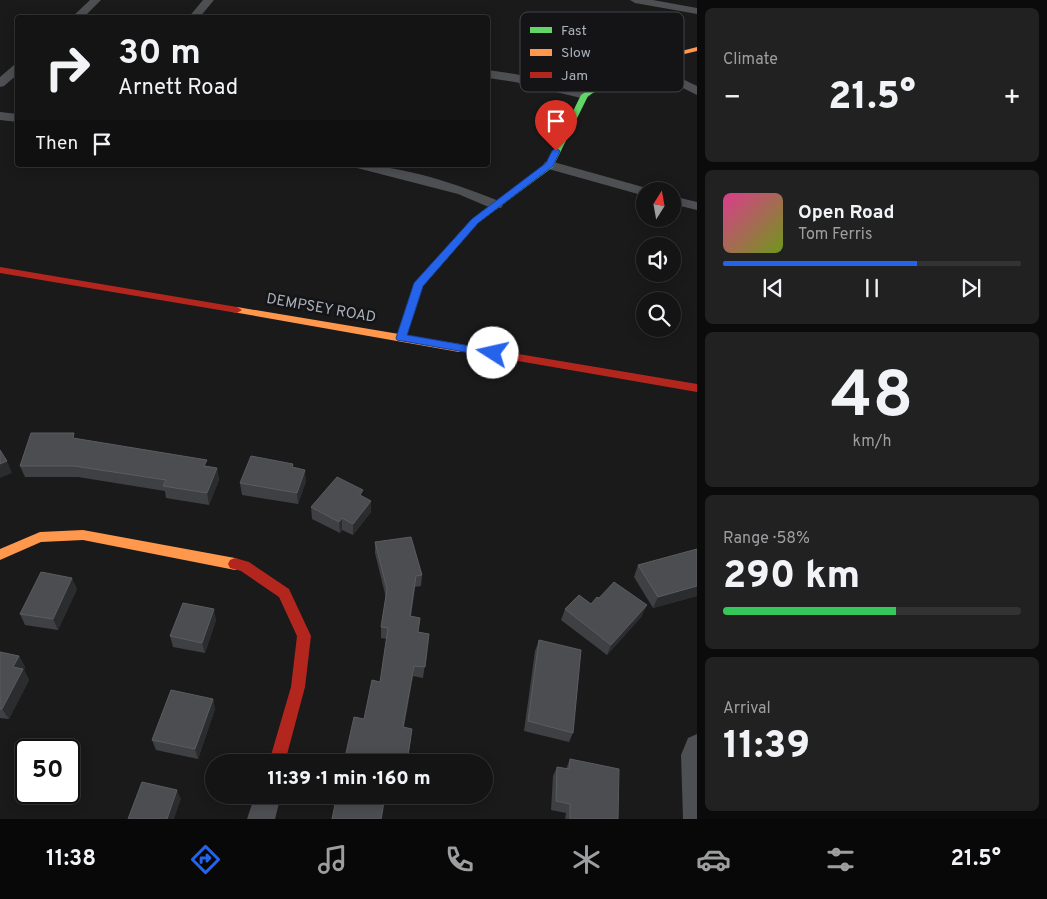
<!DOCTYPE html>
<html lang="en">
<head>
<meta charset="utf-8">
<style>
  :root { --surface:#141414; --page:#212122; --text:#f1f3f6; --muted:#9d9ea0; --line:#333334; --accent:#2563eb }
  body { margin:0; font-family:Overpass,sans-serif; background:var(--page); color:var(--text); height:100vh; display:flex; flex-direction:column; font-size:19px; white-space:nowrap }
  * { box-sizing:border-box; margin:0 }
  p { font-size:16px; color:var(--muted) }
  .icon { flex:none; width:28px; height:28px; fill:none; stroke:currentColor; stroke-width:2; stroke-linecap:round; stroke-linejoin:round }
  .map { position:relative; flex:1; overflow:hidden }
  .sheet { display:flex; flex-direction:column; gap:8px; padding:8px; background:#0b0b0b; width:350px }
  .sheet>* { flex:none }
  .guide { position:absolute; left:15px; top:15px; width:475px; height:152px; border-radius:5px; box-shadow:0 2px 12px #0003,0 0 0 1px var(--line); background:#141414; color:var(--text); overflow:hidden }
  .needle { width:32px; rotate:11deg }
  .tools { position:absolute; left:636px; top:182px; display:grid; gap:10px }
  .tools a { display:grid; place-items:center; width:45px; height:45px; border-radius:50%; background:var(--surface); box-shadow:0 2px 12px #0003,0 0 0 1px var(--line); font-size:25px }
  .speed { position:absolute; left:15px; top:739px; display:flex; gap:10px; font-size:25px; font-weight:700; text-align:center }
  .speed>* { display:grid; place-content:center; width:65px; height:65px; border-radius:50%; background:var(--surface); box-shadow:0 2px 12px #0003,0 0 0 1px var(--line); line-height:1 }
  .speed .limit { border:2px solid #111; border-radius:8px; background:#fff; color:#111 }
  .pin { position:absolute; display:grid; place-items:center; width:42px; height:42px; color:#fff; margin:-51px -21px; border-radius:50% 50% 50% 0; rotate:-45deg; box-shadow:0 0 5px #0007 }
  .pin .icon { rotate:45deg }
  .me { position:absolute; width:55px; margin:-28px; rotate:280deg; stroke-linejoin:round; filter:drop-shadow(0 0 4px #0008) }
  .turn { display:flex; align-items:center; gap:18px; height:105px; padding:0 20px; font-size:22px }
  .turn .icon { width:65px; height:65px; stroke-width:2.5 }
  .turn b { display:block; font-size:35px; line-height:42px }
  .then { display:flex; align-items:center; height:48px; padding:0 20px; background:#0003; gap:10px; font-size:19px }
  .big { font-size:38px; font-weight:800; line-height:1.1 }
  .sheet .card { flex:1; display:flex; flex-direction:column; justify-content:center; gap:8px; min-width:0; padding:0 18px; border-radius:8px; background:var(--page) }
  .sheet .dial { align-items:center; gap:0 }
  .dial b { font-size:65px; line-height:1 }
  .song { display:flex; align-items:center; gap:15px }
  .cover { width:60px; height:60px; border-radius:8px; background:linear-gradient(135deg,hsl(330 70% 55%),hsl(80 70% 35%)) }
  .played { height:5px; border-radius:2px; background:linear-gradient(90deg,var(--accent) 65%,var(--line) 65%) }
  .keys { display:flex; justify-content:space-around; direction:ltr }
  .heat { display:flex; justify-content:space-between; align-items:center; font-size:28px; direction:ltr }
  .charge { height:8px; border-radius:4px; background:linear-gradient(90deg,#34c759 58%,var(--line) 0) }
  .trip { position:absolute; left:205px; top:754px; width:288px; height:50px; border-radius:25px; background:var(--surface); box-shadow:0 2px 12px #0003,0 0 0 1px var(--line); font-weight:800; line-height:50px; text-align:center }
  .menu { display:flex; height:80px; justify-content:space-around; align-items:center; background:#080808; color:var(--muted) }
  .menu .icon { width:35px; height:35px }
  .menu .active { color:var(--accent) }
  .menu b { font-size:22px; color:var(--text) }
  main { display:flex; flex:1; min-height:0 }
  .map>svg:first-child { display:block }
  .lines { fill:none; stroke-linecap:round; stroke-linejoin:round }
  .street { fill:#4d4f53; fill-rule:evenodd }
  .fast { fill:#63d668; fill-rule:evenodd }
  .slow { fill:#ff974d; fill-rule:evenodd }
  .jam { fill:#b3261e; fill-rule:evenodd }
  .wall { fill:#3f4043 }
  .shaded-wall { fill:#2b2c2d }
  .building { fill:#4b4d50; stroke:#5a5c61 }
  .route { fill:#2563eb; stroke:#184099 }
  .labels { text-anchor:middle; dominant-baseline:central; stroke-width:5; stroke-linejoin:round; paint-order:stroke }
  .street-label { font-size:15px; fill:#aab1bb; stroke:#141416 }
  .key { fill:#141416; stroke:#414348; stroke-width:1 }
  .key-label { font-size:14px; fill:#aab1bb }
</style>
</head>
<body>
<main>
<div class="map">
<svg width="697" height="819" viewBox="0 0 697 819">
  <rect width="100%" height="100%" fill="#1a1a1a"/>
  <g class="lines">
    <path class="street" d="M90 0H101L83 18H71Z
      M203 0H214L199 18H188Z
      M630 0H653L697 8V14L635 3Z
      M641 59 697 86V95L637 65 635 63Z
      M14 65H18V74L4 86 0 87V77Z
      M488 70 515 74 589 92 591 95 585 99 515 82 488 78Z
      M0 112 18 114V122L0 120Z
      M550 161 650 189 652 191H645V196L545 168 543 165 545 162Z
      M355 165C401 165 458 184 501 202L503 205 501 208H491L458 194 357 168Z
      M672 196 697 202V210L672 204Z
      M697 734V819H683L681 755 688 738Z
      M255 795H281L275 819H247Z"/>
    <path class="fast" d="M596 85 603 87 588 96 553 167 478 223 423 286 406 338 401 341 397 340 396 338 415 283 472 219 547 164 581 95Z"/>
    <path class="slow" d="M697 47V51L643 64 602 89 595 87 639 62Z
      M237 307 459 344 464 348 459 352 233 312 232 310Z
      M83 530 235 558 240 560 242 564 240 568 235 570 83 540 41 542 0 560V549L40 532Z"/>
    <path class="jam" d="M0 267 237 307 242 310 237 313 0 273Z
      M459 344 697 384V392L455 350 454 348Z
      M235 558 249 562 289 589 311 636 305 687 285 762H269L291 687 297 636 279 597 241 571 230 568 228 564 230 560Z"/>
  </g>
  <path class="wall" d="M76 439 217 468 219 480 209 505 166 498 165 491 78 477H25L20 466Z
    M293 467 306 481 298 504 242 495 240 483Z
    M363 497 371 512 353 535 342 530 340 533 312 519 311 507Z
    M375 542 422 575 421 586 415 587 411 616 418 632 429 634 423 678 413 676 404 727 411 739 407 762H344L380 682 387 639 381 638V627L386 598 375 553Z
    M697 549V596L653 608 634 577 638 565Z
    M77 589 58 630 25 625 20 614Z
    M599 598 642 616 607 655 561 620 565 609 591 604Z
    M216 620 205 653 173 647 170 636Z
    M539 640 573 733 569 742 524 731 535 651Z
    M0 652 19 656 25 667 24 670 29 680 9 719 0 718Z
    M213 699 215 709 198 759 156 750 152 740Z
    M570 759 618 819H565L566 813 551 810 553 776 557 767 566 769Z"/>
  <path class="shaded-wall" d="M7 461 12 473 0 478V464Z
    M217 468 219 480 209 505 207 493Z
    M305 470 306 481 298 504 297 493Z
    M371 501V512L353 535V524Z
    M342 518V530L340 533 339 522Z
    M72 578 77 589 58 630 53 619Z
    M697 586V596L653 608 658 597Z
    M647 605 642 616 607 655 611 645Z
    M214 609 216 620 205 653 202 643Z
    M19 656 25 667 24 670 29 680 9 719 2 709 13 667Z
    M414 666 413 676 402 737 403 727Z
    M213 699 215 709 198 759 195 749Z
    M177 790 181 799 174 819H167Z
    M385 795H386L382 819H381Z"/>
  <path class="building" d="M31 433H74L73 438 207 460 204 466 217 468 207 493 163 486 166 480 74 466H20Z
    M0 450 7 461 0 464Z
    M251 456 293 464 292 467 305 470 297 493 240 483Z
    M337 477 363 490 360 495 371 501 353 524 342 518 339 522 311 507Z
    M411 537 422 575 416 576 410 616 420 618 418 632 429 634 425 667 414 666 403 727 412 729 407 762 392 760V762H344L354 717 364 719 372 680 380 682 388 628 381 627 387 589 375 542Z
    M697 549V586L658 597 638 565Z
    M41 572 72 578 53 619 20 614Z
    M614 582 647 605 611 645 565 609 579 595 591 604 597 597 599 598Z
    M183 603 214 609 202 643 170 636Z
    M539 640 581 650 573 733 528 721Z
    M0 652 19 656 13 667 23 669 2 709H0Z
    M171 690 213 699 195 749 152 740Z
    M570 759 619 769 618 819H570V804L556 801 557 767 569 769Z
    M142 782 177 790 167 819H128Z
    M337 795H385L381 819H332Z"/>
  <path class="route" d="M556 148 560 151 553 166 478 223 423 286 407 335 493 350 497 351 499 353 497 356 493 357 397 340 396 338 414 283 472 219 546 163 552 151Z"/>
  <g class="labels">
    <g class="street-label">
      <text transform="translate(321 309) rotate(10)">DEMPSEY ROAD</text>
    </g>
  </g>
  <rect x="520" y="12" width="164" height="80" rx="8" class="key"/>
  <rect x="530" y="27" width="22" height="6" fill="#63d668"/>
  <rect x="530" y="49" width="22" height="7" fill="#ff974d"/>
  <rect x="530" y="72" width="22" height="6" fill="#b3261e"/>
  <g class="key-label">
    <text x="561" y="35">Fast</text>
    <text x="561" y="57">Slow</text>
    <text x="561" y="80">Jam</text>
  </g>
</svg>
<div class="tools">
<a><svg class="needle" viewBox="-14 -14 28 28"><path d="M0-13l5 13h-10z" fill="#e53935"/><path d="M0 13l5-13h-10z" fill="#9d9ea0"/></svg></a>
<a><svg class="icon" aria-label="sound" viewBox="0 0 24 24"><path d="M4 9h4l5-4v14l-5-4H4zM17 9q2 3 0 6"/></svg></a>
<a><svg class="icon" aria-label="search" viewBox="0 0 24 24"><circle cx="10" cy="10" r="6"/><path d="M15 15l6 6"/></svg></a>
</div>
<div class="speed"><div class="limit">50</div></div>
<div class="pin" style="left:556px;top:151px;background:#d93025"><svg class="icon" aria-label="arrive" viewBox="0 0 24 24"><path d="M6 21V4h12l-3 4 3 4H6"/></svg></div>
<svg class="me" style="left:493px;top:353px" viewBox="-20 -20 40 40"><circle r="19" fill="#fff"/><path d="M0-13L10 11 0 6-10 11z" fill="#2563eb"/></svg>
<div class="trip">11:39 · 1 min · 160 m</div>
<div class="guide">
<div class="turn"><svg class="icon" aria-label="right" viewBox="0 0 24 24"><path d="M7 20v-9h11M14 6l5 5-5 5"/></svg><div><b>30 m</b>Arnett Road</div></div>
<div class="then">Then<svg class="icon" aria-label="arrive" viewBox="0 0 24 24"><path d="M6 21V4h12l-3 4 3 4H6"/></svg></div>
</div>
</div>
<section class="sheet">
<div class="card"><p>Climate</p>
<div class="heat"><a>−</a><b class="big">21.5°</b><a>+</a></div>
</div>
<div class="card">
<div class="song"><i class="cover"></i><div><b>Open Road</b><p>Tom Ferris</p></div></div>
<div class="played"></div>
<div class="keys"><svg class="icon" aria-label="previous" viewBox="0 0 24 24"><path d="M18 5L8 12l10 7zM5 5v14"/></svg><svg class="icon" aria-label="pause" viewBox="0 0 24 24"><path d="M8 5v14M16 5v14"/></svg><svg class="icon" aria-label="next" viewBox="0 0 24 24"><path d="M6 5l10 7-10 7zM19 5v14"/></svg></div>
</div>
<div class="card dial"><b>48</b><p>km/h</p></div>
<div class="card"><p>Range · 58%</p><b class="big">290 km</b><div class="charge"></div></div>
<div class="card"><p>Arrival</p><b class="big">11:39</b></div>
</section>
</main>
<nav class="menu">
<b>11:38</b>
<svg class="icon active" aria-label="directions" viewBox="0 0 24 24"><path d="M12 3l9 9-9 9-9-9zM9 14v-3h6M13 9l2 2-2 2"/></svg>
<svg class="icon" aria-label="music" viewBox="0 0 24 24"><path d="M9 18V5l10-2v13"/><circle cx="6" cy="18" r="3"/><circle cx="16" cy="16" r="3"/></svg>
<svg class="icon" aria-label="phone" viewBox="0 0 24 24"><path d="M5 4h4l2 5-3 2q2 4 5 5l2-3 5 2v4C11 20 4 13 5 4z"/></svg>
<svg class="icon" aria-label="climate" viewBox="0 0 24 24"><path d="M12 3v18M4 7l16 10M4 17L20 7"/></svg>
<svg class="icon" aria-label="car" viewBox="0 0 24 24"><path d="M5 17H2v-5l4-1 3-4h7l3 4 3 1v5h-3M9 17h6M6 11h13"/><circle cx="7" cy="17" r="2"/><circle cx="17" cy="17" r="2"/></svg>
<svg class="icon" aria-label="filters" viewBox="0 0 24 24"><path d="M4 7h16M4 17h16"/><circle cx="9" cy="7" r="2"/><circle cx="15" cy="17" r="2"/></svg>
<b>21.5°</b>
</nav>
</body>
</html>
